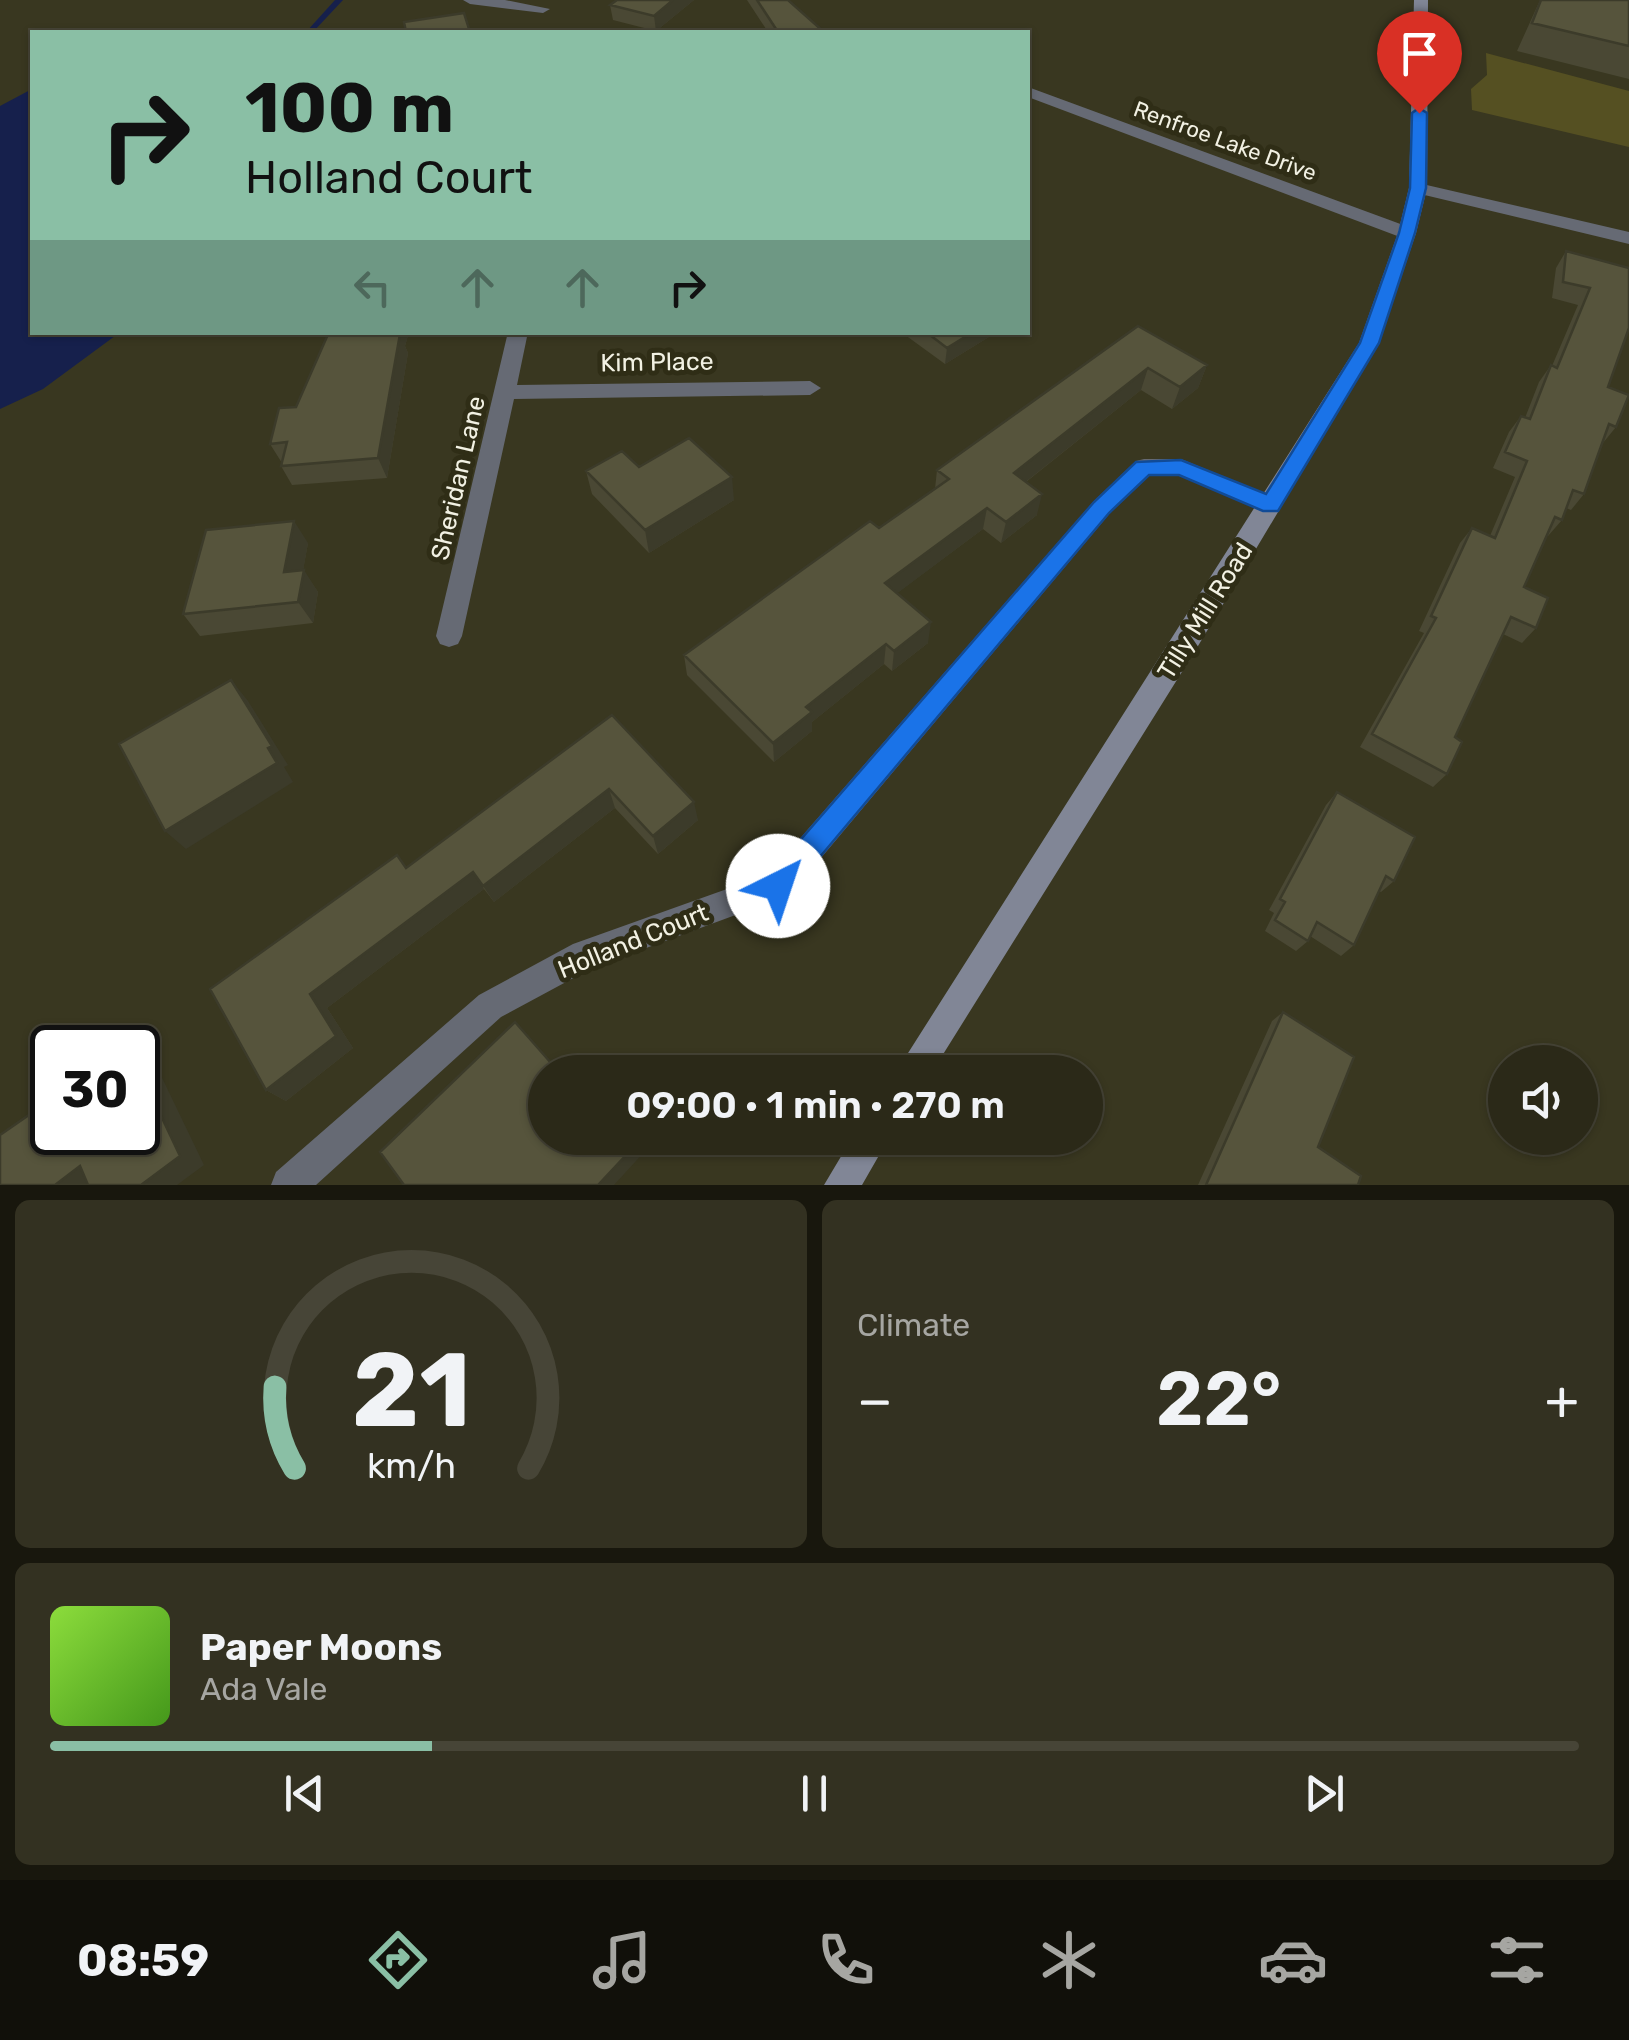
<!DOCTYPE html>
<html lang="en">
<head>
<meta charset="utf-8">
<style>
  :root { --surface:#2b2918; --page:#333121; --text:#f1f3f6; --muted:#a6a6a2; --line:#474537; --accent:#8abfa5 }
  body { margin:0; font-family:Rubik,sans-serif; background:var(--page); color:var(--text); height:100vh; display:flex; flex-direction:column; font-size:38px; white-space:nowrap }
  * { box-sizing:border-box; margin:0 }
  p { font-size:32px; color:var(--muted) }
  .icon { flex:none; width:55px; height:55px; fill:none; stroke:currentColor; stroke-width:2; stroke-linecap:round; stroke-linejoin:round }
  .map { position:relative; height:1185px; overflow:hidden }
  .drawer { display:flex; flex-direction:column; gap:15px; padding:15px; background:#18170d; flex:1 }
  .drawer>* { flex:none }
  .guide { position:absolute; left:30px; top:30px; width:1000px; height:305px; border-radius:0px; box-shadow:0 2px 8px #0004,0 0 0 2px var(--line); background:#8abfa5; color:#111; overflow:hidden }
  .tools { position:absolute; left:1488px; top:1045px; display:grid; gap:20px }
  .tools a { display:grid; place-items:center; width:110px; height:110px; border-radius:50%; background:var(--surface); box-shadow:0 2px 8px #0004,0 0 0 2px var(--line); font-size:50px }
  .speed { position:absolute; left:30px; top:1025px; display:flex; gap:20px; font-size:50px; font-weight:700; text-align:center }
  .speed>* { display:grid; place-content:center; width:130px; height:130px; border-radius:50%; background:var(--surface); box-shadow:0 2px 8px #0004,0 0 0 2px var(--line); line-height:1 }
  .speed .limit { border:5px solid #111; border-radius:15px; background:#fff; color:#111 }
  .pin { position:absolute; display:grid; place-items:center; width:85px; height:85px; color:#fff; margin:-102px -42px; border-radius:50% 50% 50% 0; rotate:-45deg; box-shadow:0 0 10px #0007 }
  .pin .icon { rotate:45deg }
  .me { position:absolute; width:110px; margin:-55px; rotate:41deg; stroke-linejoin:round; filter:drop-shadow(0 0 8px #0008) }
  .turn { display:flex; align-items:center; gap:35px; height:210px; padding:0 50px; font-size:45px }
  .turn .icon { width:130px; height:130px; stroke-width:2.5 }
  .turn b { display:block; font-size:70px; line-height:85px }
  .lanes { display:flex; align-items:center; height:95px; padding:0 50px; background:#0003; justify-content:center; gap:50px; direction:ltr }
  .lanes .off { opacity:.35 }
  .big { font-size:75px; font-weight:600; line-height:1.1 }
  .drawer .tile { flex:1; display:flex; flex-direction:column; justify-content:center; gap:15px; min-width:0; padding:0 35px; border-radius:15px; background:var(--page) }
  .drawer .dial { align-items:center; gap:0 }
  .dial svg { height:260px; overflow:visible; fill:none; stroke:var(--line); stroke-width:7; stroke-linecap:round; text-anchor:middle }
  .dial text { fill:var(--text); stroke:none }
  .song { display:flex; align-items:center; gap:30px }
  .cover { width:120px; height:120px; border-radius:15px; background:linear-gradient(135deg,hsl(90 70% 55%),hsl(100 70% 35%)) }
  .played { height:10px; border-radius:5px; background:linear-gradient(90deg,var(--accent) 25%,var(--line) 25%) }
  .keys { display:flex; justify-content:space-around; direction:ltr }
  .heat { display:flex; justify-content:space-between; align-items:center; font-size:55px; direction:ltr }
  .drawer .tiles { flex:1; display:grid; gap:15px; grid-template-columns:1fr 1fr }
  .tile:last-child { grid-column:span 2 }
  .trip { position:absolute; left:528px; top:1055px; width:575px; height:100px; border-radius:50px; background:var(--surface); box-shadow:0 2px 8px #0004,0 0 0 2px var(--line); font-weight:600; line-height:100px; text-align:center }
  .tabs { display:flex; height:160px; justify-content:space-around; align-items:center; background:#11100a; color:var(--muted) }
  .tabs .icon { width:70px; height:70px }
  .tabs .selected { color:var(--accent) }
  .tabs b { font-size:45px; color:var(--text) }
  .map>svg:first-child { display:block }
  .green { fill:#555022 }
  .water { fill:#16204c }
  .lines { fill:none; stroke-linecap:round; stroke-linejoin:round }
  .stream { fill:#16204c; fill-rule:evenodd }
  .street { fill:#666a74; fill-rule:evenodd }
  .secondary { fill:#818696; fill-rule:evenodd }
  .wall { fill:#4a4834 }
  .shaded-wall { fill:#3c3b2a }
  .building { fill:#56543c; stroke:#3c3b2a; stroke-width:2.5 }
  .route { fill:#1a73e8; stroke:#114b97; stroke-width:2.5 }
  .labels { text-anchor:middle; dominant-baseline:central; stroke-width:10; stroke-linejoin:round; paint-order:stroke }
  .far-street-label { font-size:22px; fill:#f2f1e3; stroke:#2f2d16 }
  .street-label { font-size:25px; fill:#f2f1e3; stroke:#2f2d16 }
</style>
</head>
<body>
<div class="map">
<svg width="1629" height="1185" viewBox="0 0 1629 1185">
  <rect width="100%" height="100%" fill="#393720"/>
  <path class="green" d="M1486 53 1629 91V147L1472 110 1471 89 1487 75Z"/>
  <path class="water" d="M32 89V332L119 333 43 389 0 409V106Z"/>
  <g class="lines">
    <path class="stream" d="M335 0H343L313 32H306Z"/>
    <path class="street" d="M463 0H505L550 9 543 13 470 4Z
      M1028 87 1414 229 1416 233 1414 237H1400L1028 97Z
      M1418 183 1629 232V244L1412 192V184Z
      M508 332H528L517 385 810 381 821 388 810 395 514 399 462 636 458 644 449 647 440 644 436 636Z
      M1144 459H1181L1278 499 1282 505 1270 514 1179 475H1150L1110 513 790 895 592 968 501 1017 316 1185H271L276 1172 479 995 573 944 769 874 1094 501 1136 461Z"/>
    <path class="secondary" d="M1414 0H1428L1427 188 1416 233 1379 343 1195 651 932 1072H896L1359 343 1398 233 1409 188Z
      M852 1138H889L862 1185H824Z"/>
  </g>
  <path class="wall" d="M617 0H694L656 31 613 20 610 5Z
    M747 0H788L824 32H768Z
    M1540 0H1629V79L1517 51Z
    M1566 251 1629 268 1608 387 1616 427 1603 443 1584 494 1571 510 1566 508 1562 520 1548 536 1547 535 1524 587 1536 628 1522 643 1503 634 1455 737 1447 774 1433 787 1360 747 1424 633 1419 631 1460 543 1472 528 1490 536 1515 477 1493 468 1509 432 1521 416 1525 418 1539 382 1551 365 1552 366 1578 305 1552 298 1556 268Z
    M1138 326 1207 365 1198 388 1172 409 1141 390 1026 482 1037 515 1001 543 983 529 897 593 928 643 892 671 884 664 812 722V731L774 762 687 675 684 655 879 528 935 489 937 470Z
    M329 332H409L405 346 408 353 387 478 292 485 281 466 282 463 270 444 296 407Z
    M901 332H997L945 364Z
    M639 467 734 500 649 553 592 494 586 471Z
    M308 543 303 570 318 592 313 623 200 636 183 614Z
    M612 715 698 820 658 854 615 808 494 902 484 889 327 1008 353 1048 286 1101 266 1090 407 868Z
    M1337 792 1394 881 1381 892 1379 891 1354 945 1341 956 1310 936 1308 941 1296 951 1265 931 1274 913 1269 910 1326 805Z
    M1283 1012 1318 1147 1358 1185H1198L1272 1021Z"/>
  <path class="shaded-wall" d="M673 0H694L656 31 654 16Z
    M394 332H409L405 346 408 353 387 478 378 458Z
    M973 332H997L945 364 947 348Z
    M1207 365 1198 388 1172 409 1180 387Z
    M1148 368 1141 390 1009 495 1014 473Z
    M732 477 734 500 649 553 645 530Z
    M1042 494 1037 515 1001 543 1006 522Z
    M987 508 983 529 883 604 885 583Z
    M294 521 308 543 299 594 284 572Z
    M304 570 318 592 313 623 298 602Z
    M931 622 928 643 892 671 894 651Z
    M886 644 884 664 812 722V731L774 762 773 743 806 707Z
    M231 680 248 701 288 765 284 767 293 782 186 849 165 831Z
    M609 789 615 808 494 902 483 886Z
    M694 802 698 820 658 854 653 836Z
    M473 872 484 889 327 1008 353 1048 286 1101 266 1090 310 994Z
    M138 1051 153 1059 204 1165 177 1185H141Z
    M642 1138H657L614 1185H598Z
    M80 1166 94 1185H55Z"/>
  <path class="building" d="M617 0H673L654 16 610 5Z
    M757 0H788L824 32H778Z
    M1541 0H1629V46L1532 23Z
    M464 13 470 32H406L404 22Z
    M1566 251 1629 268V328L1608 387 1629 395 1616 427 1609 424 1584 494 1573 490 1562 520 1555 517 1524 587 1548 598 1536 628 1511 617 1455 737 1462 742 1447 774 1372 734 1436 618 1431 616 1472 528 1495 538 1527 461 1505 452 1521 416 1530 419 1551 365 1557 368 1590 288 1563 282Z
    M1138 326 1207 365 1180 387 1148 368 1014 473 1042 494 1006 522 987 508 885 583 931 622 894 651 886 644 806 707 812 712 773 743 684 655 870 521 879 528 949 479 937 470Z
    M329 332 400 334 378 458 281 466 287 442 270 444 279 408 296 407Z
    M926 332H973L947 348Z
    M689 438 732 477 645 530 586 471 622 451 639 467Z
    M294 521 284 572 304 570 298 602 183 614 206 530Z
    M231 680 272 746 268 748 277 763 165 831 119 744Z
    M612 715 694 802 653 836 609 789 483 886 473 872 310 994 336 1036 266 1090 210 989 397 855 406 868Z
    M1337 792 1415 837 1394 881 1386 876 1354 945 1317 922 1308 941 1275 920 1285 902 1280 899Z
    M1283 1012 1354 1057 1318 1147 1361 1176 1358 1185H1206Z
    M515 1022 559 1072H545V1138H642L598 1185H404L380 1152Z
    M138 1067 180 1156 141 1185H88L80 1166 55 1185H0V1135L52 1099V1132H138Z"/>
  <path class="route" d="M1419 108 1427 113 1426 188 1415 233 1379 343 1278 511H1263L1179 475H1149L1109 513 788 895 778 899 769 895 765 886 769 876 1094 502 1136 462 1181 460 1266 494 1360 343 1399 233 1410 188 1412 113Z"/>
  <g class="labels">
    <g class="far-street-label">
      <text transform="translate(1225 141) rotate(20)">Renfroe Lake Drive</text>
    </g>
    <g class="street-label">
      <text transform="translate(657 362) rotate(-1)">Kim Place</text>
      <text transform="translate(458 478) rotate(-77)">Sheridan Lane</text>
      <text transform="translate(1205 611) rotate(-58)">Tilly Mill Road</text>
      <text transform="translate(633 941) rotate(-22)">Holland Court</text>
    </g>
  </g>
</svg>
<div class="tools">
<a><svg class="icon" aria-label="sound" viewBox="0 0 24 24"><path d="M4 9h4l5-4v14l-5-4H4zM17 9q2 3 0 6"/></svg></a>
</div>
<div class="speed"><div class="limit">30</div></div>
<div class="pin" style="left:1419px;top:113px;background:#d93025"><svg class="icon" aria-label="arrive" viewBox="0 0 24 24"><path d="M6 21V4h12l-3 4 3 4H6"/></svg></div>
<svg class="me" style="left:778px;top:886px" viewBox="-20 -20 40 40"><circle r="19" fill="#fff"/><path d="M0-13L10 11 0 6-10 11z" fill="#1a73e8"/></svg>
<div class="trip">09:00 · 1 min · 270 m</div>
<div class="guide">
<div class="turn"><svg class="icon" aria-label="right" viewBox="0 0 24 24"><path d="M7 20v-9h11M14 6l5 5-5 5"/></svg><div><b>100 m</b>Holland Court</div></div>
<div class="lanes"><svg class="icon off" aria-label="left" viewBox="0 0 24 24"><path d="M17 20v-9H6M10 6l-5 5 5 5"/></svg><svg class="icon off" aria-label="ahead" viewBox="0 0 24 24"><path d="M12 20V5M6 11l6-6 6 6"/></svg><svg class="icon off" aria-label="ahead" viewBox="0 0 24 24"><path d="M12 20V5M6 11l6-6 6 6"/></svg><svg class="icon" aria-label="right" viewBox="0 0 24 24"><path d="M7 20v-9h11M14 6l5 5-5 5"/></svg></div>
</div>
</div>
<section class="drawer">
<div class="tiles">
<div class="tile dial"><svg viewBox="0 0 100 80">
<path d="M14 69A42 42 0 1 1 86 69"/>
<path d="M14 69A42 42 0 0 1 8 44" stroke="#8abfa5"/>
<text x="50" y="56" font-size="32" font-weight="700">21</text>
<text x="50" y="72" font-size="11">km/h</text>
</svg></div>
<div class="tile"><p>Climate</p>
<div class="heat"><a>−</a><b class="big">22°</b><a>+</a></div>
</div>
<div class="tile">
<div class="song"><i class="cover"></i><div><b>Paper Moons</b><p>Ada Vale</p></div></div>
<div class="played"></div>
<div class="keys"><svg class="icon" aria-label="previous" viewBox="0 0 24 24"><path d="M18 5L8 12l10 7zM5 5v14"/></svg><svg class="icon" aria-label="pause" viewBox="0 0 24 24"><path d="M8 5v14M16 5v14"/></svg><svg class="icon" aria-label="next" viewBox="0 0 24 24"><path d="M6 5l10 7-10 7zM19 5v14"/></svg></div>
</div>
</div>
</section>
<nav class="tabs">
<b>08:59</b>
<svg class="icon selected" aria-label="directions" viewBox="0 0 24 24"><path d="M12 3l9 9-9 9-9-9zM9 14v-3h6M13 9l2 2-2 2"/></svg>
<svg class="icon" aria-label="music" viewBox="0 0 24 24"><path d="M9 18V5l10-2v13"/><circle cx="6" cy="18" r="3"/><circle cx="16" cy="16" r="3"/></svg>
<svg class="icon" aria-label="phone" viewBox="0 0 24 24"><path d="M5 4h4l2 5-3 2q2 4 5 5l2-3 5 2v4C11 20 4 13 5 4z"/></svg>
<svg class="icon" aria-label="climate" viewBox="0 0 24 24"><path d="M12 3v18M4 7l16 10M4 17L20 7"/></svg>
<svg class="icon" aria-label="car" viewBox="0 0 24 24"><path d="M5 17H2v-5l4-1 3-4h7l3 4 3 1v5h-3M9 17h6M6 11h13"/><circle cx="7" cy="17" r="2"/><circle cx="17" cy="17" r="2"/></svg>
<svg class="icon" aria-label="filters" viewBox="0 0 24 24"><path d="M4 7h16M4 17h16"/><circle cx="9" cy="7" r="2"/><circle cx="15" cy="17" r="2"/></svg>
</nav>
</body>
</html>
